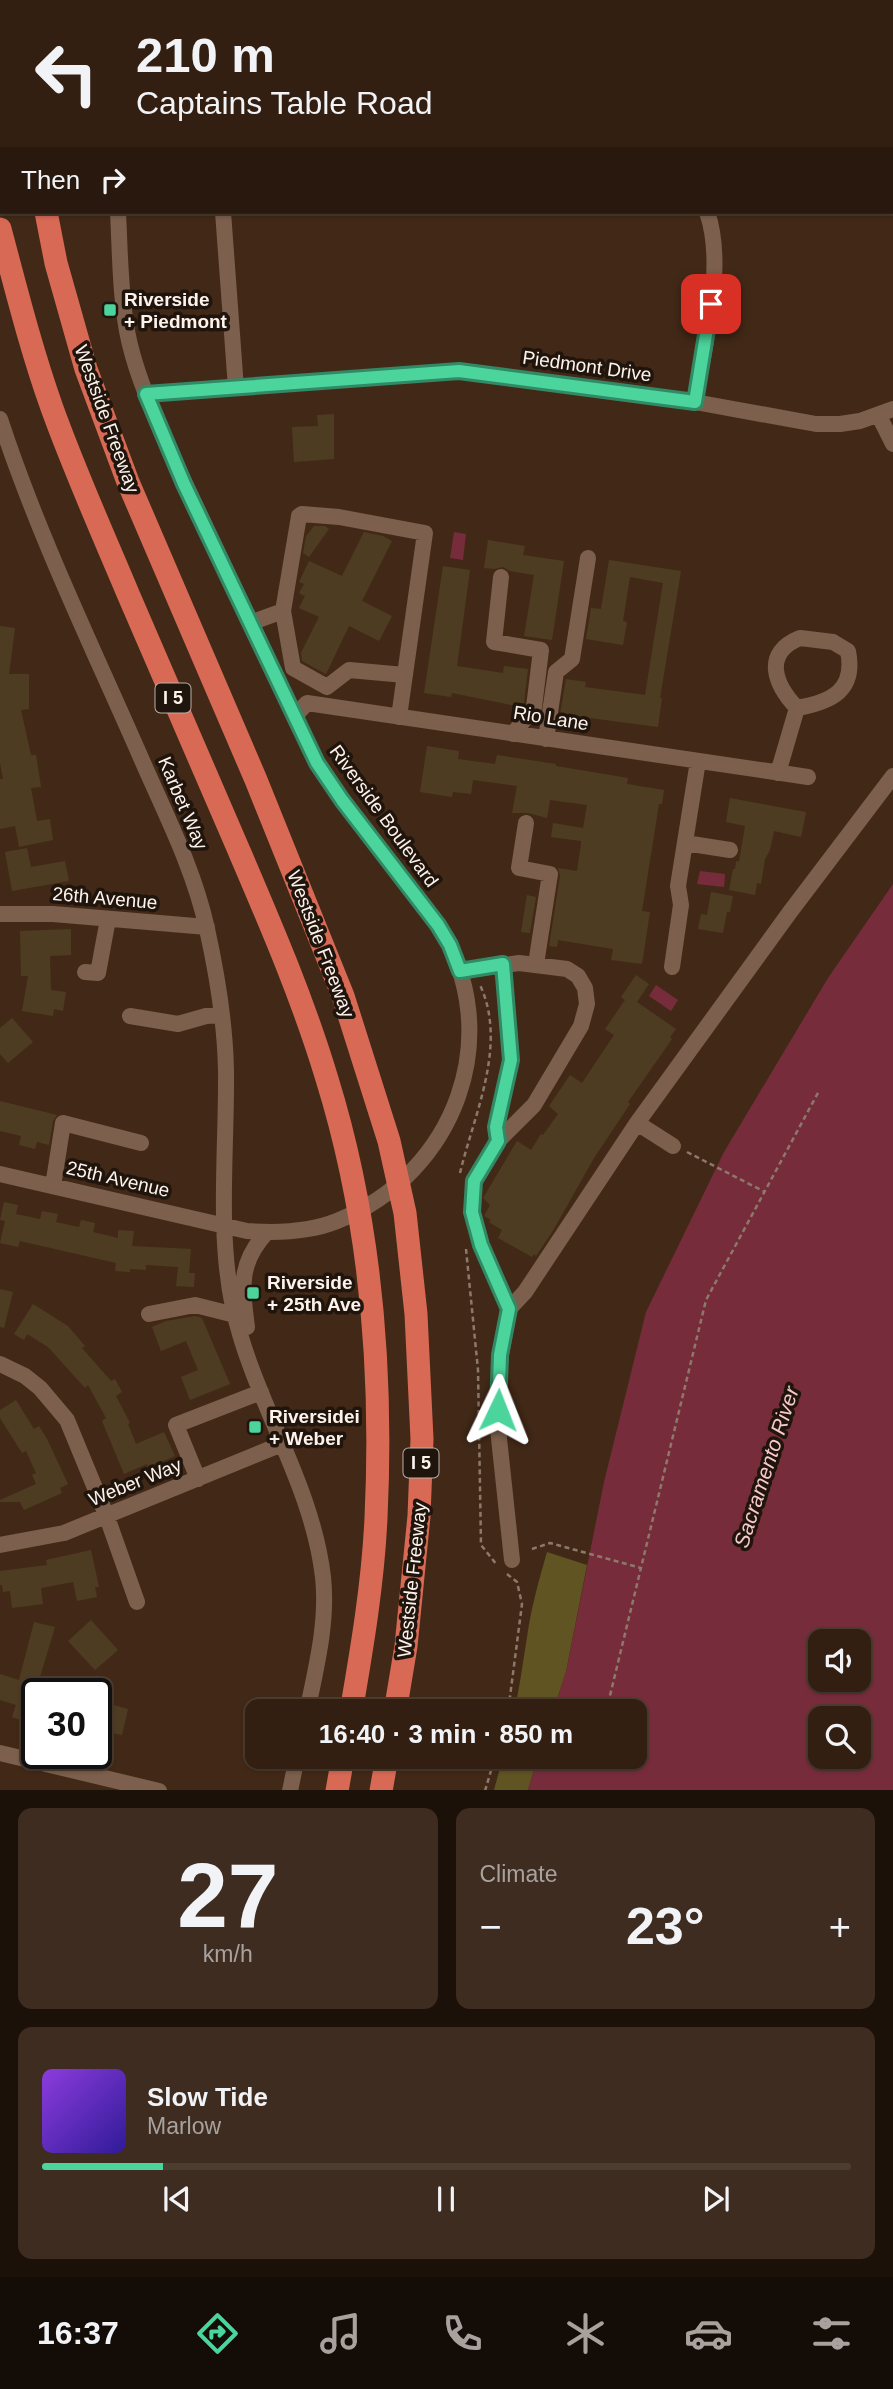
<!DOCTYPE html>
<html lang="en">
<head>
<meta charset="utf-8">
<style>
  :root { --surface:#321f11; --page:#3d2c1f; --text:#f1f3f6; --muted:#a8a29f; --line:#4d3d31; --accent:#4bd49b }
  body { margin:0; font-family:Helvetica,sans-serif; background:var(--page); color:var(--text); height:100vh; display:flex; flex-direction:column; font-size:26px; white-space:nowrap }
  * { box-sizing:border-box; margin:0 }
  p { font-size:23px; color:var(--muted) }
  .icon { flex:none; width:38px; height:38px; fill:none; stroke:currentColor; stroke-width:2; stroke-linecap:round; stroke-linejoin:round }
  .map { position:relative; height:1790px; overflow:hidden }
  .details { display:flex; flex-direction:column; gap:18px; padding:18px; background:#1c1109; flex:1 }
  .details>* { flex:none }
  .guide { position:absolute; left:0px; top:0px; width:894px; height:214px; box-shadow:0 2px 5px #0004,0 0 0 2px var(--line); background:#321f11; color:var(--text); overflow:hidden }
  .fabs { position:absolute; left:808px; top:1629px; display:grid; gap:14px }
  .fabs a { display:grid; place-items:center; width:63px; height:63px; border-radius:14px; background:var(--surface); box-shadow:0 2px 5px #0004,0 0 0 2px var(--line); font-size:35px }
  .speed { position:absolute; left:21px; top:1678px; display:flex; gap:14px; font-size:35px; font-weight:700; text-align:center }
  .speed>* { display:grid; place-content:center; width:91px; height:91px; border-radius:50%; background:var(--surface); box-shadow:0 2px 5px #0004,0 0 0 2px var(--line); line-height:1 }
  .speed .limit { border:4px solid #111; border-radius:10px; background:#fff; color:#111 }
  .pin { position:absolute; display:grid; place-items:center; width:60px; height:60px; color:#fff; margin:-30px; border-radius:14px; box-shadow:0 4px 10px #0006 }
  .me { position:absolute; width:77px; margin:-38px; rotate:2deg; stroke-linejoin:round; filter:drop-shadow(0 0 5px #0008) }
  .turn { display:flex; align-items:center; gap:24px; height:147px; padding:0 21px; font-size:32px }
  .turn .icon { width:91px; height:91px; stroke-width:2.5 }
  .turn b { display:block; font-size:49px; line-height:60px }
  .then { display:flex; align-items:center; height:66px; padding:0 21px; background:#0003; gap:14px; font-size:26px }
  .big { font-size:52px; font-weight:800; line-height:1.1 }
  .details .widget { flex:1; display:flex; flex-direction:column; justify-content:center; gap:10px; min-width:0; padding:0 24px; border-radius:14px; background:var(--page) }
  .details .dial { align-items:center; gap:0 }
  .dial b { font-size:91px; line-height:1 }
  .song { display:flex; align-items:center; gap:21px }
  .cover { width:84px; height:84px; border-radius:10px; background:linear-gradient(135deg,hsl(270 70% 55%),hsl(250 70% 35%)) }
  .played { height:7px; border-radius:4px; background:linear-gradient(90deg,var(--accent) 15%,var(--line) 15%) }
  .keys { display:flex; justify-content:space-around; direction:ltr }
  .heat { display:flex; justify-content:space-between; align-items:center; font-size:38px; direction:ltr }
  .details .tiles { flex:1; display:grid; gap:18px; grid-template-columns:1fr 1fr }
  .widget:last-child { grid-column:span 2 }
  .trip { position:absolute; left:245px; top:1699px; width:402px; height:70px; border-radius:14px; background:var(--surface); box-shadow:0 2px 5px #0004,0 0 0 2px var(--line); font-weight:800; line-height:70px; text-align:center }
  .tab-bar { display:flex; height:112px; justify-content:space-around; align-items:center; background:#140c07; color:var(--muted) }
  .tab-bar .icon { width:49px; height:49px }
  .tab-bar .active { color:var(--accent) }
  .tab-bar b { font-size:32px; color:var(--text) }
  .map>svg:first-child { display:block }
  .green { fill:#5f5422 }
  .water { fill:#772c3b; fill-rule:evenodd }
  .building { fill:#4e3c22 }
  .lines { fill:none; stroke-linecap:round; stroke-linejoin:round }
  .path { stroke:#8c796b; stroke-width:2.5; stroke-dasharray:5 3.5; stroke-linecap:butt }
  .minor { stroke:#7c5f4c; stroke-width:16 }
  .highway { stroke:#d86a55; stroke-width:23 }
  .route-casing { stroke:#318a65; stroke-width:18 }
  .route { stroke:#4bd49b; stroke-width:12 }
  .poi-dot { fill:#4bd49b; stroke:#20150d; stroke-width:2.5 }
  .labels { text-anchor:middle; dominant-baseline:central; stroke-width:7; stroke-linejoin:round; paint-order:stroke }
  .shield { fill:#20150d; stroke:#bbb0a9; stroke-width:2 }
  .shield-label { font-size:18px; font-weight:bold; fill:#fdf3ec }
  .poi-label { font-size:19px; font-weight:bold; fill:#fdf3ec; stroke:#20150d; text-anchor:start }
  .street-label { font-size:19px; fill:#fdf3ec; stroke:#20150d }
  .water-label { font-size:21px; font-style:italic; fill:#f8c9ce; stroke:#20150d }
</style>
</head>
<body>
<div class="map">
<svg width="893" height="1791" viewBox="0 0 893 1791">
  <rect width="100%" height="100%" fill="#422917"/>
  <path class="green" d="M547 1552 587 1565 566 1672 553 1711 514 1712C520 1686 523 1662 527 1637 531 1608 539 1580 547 1552Z
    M503 1757H538L528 1790H494Z"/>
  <path class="water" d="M454 532 466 534 463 560 450 558Z
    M700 871 725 874 724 887 697 884Z
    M893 884V1790H528L538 1757H635V1712L553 1711 566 1672 604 1482 646 1312 724 1152 828 978ZM821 1642H859V1680H821ZM859 1718V1757H821V1718Z
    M656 985 678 1000 671 1011 649 996Z"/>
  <path class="building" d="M334 414V459L294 462 292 427 318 426 317 415Z
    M314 526H325L329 529 309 557 303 553 306 536Z
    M364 532 383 536 392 541 362 601 392 616 379 641 349 626 326 674 302 661 301 653 319 617 299 608 305 596 299 593 304 584 299 582 309 561 342 576Z
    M488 540 525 546 523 555 564 561 552 640 524 636 534 575 510 571 503 567 494 569 484 568Z
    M609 560 681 571 660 698H662L658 727 560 714 566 679 586 682 585 687 645 695 663 583 630 577 623 621 627 622 623 645 586 639 591 608 601 609Z
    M443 566 470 570 457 666 503 673 504 666 528 669 524 703 521 707 452 693 451 697 424 693Z
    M0 626 15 628 9 674H29V709L21 710 31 755H36L41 787 31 788 37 821 50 819 53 840 19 847 15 826 0 829V779H3L0 763Z
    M427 746 459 751 458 759 495 764 497 755 556 764V766L628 778 627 784 664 790 662 804H659L642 911 650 912 642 964 611 960 613 949 558 940 557 947 549 946 560 876 558 868 577 871 581 844V841L551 837 553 823 583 828 587 805 550 800 547 818 528 813H512L517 786 473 780 471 794 453 792 452 797 420 792Z
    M730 798 806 812 801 837 774 831 770 850 765 859 761 884 757 883 755 895 729 890 733 869H735L736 861 739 862 745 826 726 822Z
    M27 848 31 867 65 861 69 881 12 891 5 852Z
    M711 892 733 896 730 912H727L723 933 698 929 701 914 707 915Z
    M527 895 536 897 530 933 521 932Z
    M71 929V955L50 956 51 990 66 992 63 1011 54 1009 53 1016 22 1011 28 976H21L20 931Z
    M636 975 649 984 637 1002 676 1029 670 1037 672 1039 628 1102 630 1104 594 1158 554 1229 536 1256 534 1254 532 1257 498 1238 502 1230 489 1222 491 1220 484 1216 490 1205 483 1198 517 1141 531 1150 541 1134 543 1135 558 1114 549 1106 570 1075 582 1083 614 1035 605 1029 625 1000 621 997Z
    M12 1018 33 1042 8 1063 0 1054V1028Z
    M0 1101 57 1115 53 1121 49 1145 37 1142 35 1149 19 1145 21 1136 0 1131Z
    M4 1202 18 1205 16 1214 40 1219 42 1211 58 1214 56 1222 79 1227 81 1220 95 1223 93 1232 118 1238V1230L134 1231 132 1246 191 1249 189 1273H195L194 1287 176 1286 178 1267 146 1265V1270L130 1269V1272L115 1271 116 1263 20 1241 18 1247 0 1243 5 1221 0 1220Z
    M0 1289 13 1292 4 1328 0 1327Z
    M33 1304 68 1326 85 1346 82 1348 111 1381 115 1379 122 1392 116 1396 130 1423 128 1424 136 1444 164 1432 175 1456 148 1468 147 1464 124 1474 102 1421 106 1418 88 1385 85 1388 48 1347 27 1334 24 1340 14 1334Z
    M195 1316 202 1318 230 1384 190 1400 181 1377 198 1370 186 1341 161 1351 152 1327 166 1321Z
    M16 1400 34 1429 39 1426 47 1439 68 1484 60 1488 62 1493 24 1510 20 1502H0V1500L36 1484 32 1475 36 1473 26 1451 22 1453 0 1418V1410Z
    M91 1550 99 1587H95L97 1597 77 1601 73 1582 41 1588 43 1604 12 1608 10 1591 3 1592 2 1585H0V1571L47 1565 46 1560Z
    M91 1620 118 1650 95 1670 68 1641Z
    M34 1622 55 1627 37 1687V1720L28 1718 27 1722 12 1717 16 1705 0 1700V1674L19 1680Z
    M96 1700 128 1709 122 1735 96 1730Z"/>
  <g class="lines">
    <path class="path" d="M68 0 69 2
      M80 0V2
      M687 1152 765 1192
      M460 1173C474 1114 508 1045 480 985
      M466 1249 478 1370 481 1545 497 1565
      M532 1549 550 1543 641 1568
      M507 1574 517 1582 522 1604 508 1712
      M606 1712 706 1300 819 1091
      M595 1758V1757
      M485 1791 495 1757"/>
    <path class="minor" d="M109 0V2
      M209 0V2
      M139 2 140 0
      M223 212 236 388
      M146 394 459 371 695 402 816 424H840L860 421 893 409
      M695 402C704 346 726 266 707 212
      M879 416 893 444
      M0 419C38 535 92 646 141 758 165 813 194 869 207 929 217 974 225 1023 226 1070 227 1147 217 1231 233 1307 253 1400 312 1482 323 1577 328 1622 316 1668 307 1712
      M501 577 494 642 541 650 534 707 513 734
      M250 623 283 611
      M800 638 833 642 848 651C856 691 831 702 797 708 775 685 762 653 800 638Z
      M294 717 307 703 808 777
      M399 717 425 533 339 517 302 514 299 516 283 611 293 668 327 687 349 670 405 675
      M546 739 556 672 572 659 588 558
      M778 773 797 708
      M526 823 519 868 550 874 536 964
      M685 843 730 850
      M0 914H53L207 927
      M672 967 681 905 678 886 698 761
      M460 971 519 963 567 969 578 976 585 988 587 1004 581 1026 534 1105 498 1141 474 1181 472 1212 481 1245 509 1309 501 1355 498 1391V1429L512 1560
      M85 972 98 973 108 919
      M130 1016 178 1024 206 1016 221 1015
      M637 1123 673 1146
      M498 1141 496 1127 511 1060 503 964
      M0 1174 247 1231C275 1233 310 1232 337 1221 455 1174 508 1035 438 925L342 800 317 763 166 443C151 407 134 369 127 331 120 292 120 251 118 212
      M53 1186 63 1123 141 1143
      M509 1309 525 1292 637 1123 790 912 893 776
      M149 1314 195 1305 235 1315
      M247 1327C242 1288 238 1263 267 1232
      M0 1364 25 1376 40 1388 67 1420 107 1517 137 1602
      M198 1479 176 1425 261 1392
      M0 1545 64 1533 282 1444
      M0 1753 159 1791
      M290 1791 297 1757"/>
    <path class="highway" d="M20 0V2
      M46 212 56 263 86 369 128 482 256 780 343 996 389 1141 405 1213 416 1314 422 1439 419 1516 406 1646 395 1712
      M0 229C16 289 31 349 52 408 75 472 103 534 129 596 165 679 201 763 237 846 270 923 303 999 327 1079 371 1221 383 1371 376 1518 373 1583 362 1648 351 1712
      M337 1791 343 1757
      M381 1791 387 1757"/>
  </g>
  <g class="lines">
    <defs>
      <path id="route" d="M498 1410 500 1355 509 1309 481 1245 472 1212 474 1181 498 1141 496 1127 511 1060 503 964 460 971 450 945 438 925 342 800 317 763 184 484 146 394 459 371 695 402 711 304"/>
    </defs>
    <use href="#route" class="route-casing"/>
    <use href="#route" class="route"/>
  </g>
  <g class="poi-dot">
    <rect x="103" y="303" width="14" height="14" rx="3.5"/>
    <rect x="246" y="1286" width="14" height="14" rx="3.5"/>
    <rect x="248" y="1420" width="14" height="14" rx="3.5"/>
  </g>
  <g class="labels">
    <g class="shield">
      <rect x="155.5" y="683.5" width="35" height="29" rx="5"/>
      <rect x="403.5" y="1448.5" width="35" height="29" rx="5"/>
    </g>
    <g class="shield-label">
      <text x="173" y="698">I 5</text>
      <text x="421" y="1463">I 5</text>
    </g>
    <g class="poi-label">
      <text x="124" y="299">Riverside<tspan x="124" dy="22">+ Piedmont</tspan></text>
      <text x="267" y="1282">Riverside<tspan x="267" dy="22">+ 25th Ave</tspan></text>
      <text x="269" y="1416">Riversidei<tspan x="269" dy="22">+ Weber</tspan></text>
    </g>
    <g class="street-label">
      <text transform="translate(587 366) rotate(8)">Piedmont Drive</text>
      <text transform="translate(107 419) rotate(70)">Westside Freeway</text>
      <text transform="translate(551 718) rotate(9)">Rio Lane</text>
      <text transform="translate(183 803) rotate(67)">Karbet Way</text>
      <text transform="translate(384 816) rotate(54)">Riverside Boulevard</text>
      <text transform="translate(105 898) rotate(5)">26th Avenue</text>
      <text transform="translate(321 944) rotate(69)">Westside Freeway</text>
      <text transform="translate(118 1179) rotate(13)">25th Avenue</text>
      <text transform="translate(135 1482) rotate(-22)">Weber Way</text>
      <text transform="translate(412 1580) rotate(-84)">Westside Freeway</text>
    </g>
    <g class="water-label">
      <text transform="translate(766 1467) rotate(-72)">Sacramento River</text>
    </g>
  </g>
</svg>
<div class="fabs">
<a><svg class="icon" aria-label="sound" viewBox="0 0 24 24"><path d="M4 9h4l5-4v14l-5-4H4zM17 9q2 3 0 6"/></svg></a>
<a><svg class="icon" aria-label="search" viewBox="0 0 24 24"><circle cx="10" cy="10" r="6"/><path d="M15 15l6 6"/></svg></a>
</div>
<div class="speed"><div class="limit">30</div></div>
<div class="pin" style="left:711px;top:304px;background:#d93025"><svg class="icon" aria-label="arrive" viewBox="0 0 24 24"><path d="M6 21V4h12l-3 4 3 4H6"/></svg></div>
<svg class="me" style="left:498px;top:1410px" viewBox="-20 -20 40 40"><path d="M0-17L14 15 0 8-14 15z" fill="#4bd49b" stroke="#fff" stroke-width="4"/></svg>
<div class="trip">16:40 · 3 min · 850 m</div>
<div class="guide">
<div class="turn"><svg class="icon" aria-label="left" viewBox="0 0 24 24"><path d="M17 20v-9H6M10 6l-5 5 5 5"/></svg><div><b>210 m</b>Captains Table Road</div></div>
<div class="then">Then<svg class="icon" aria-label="right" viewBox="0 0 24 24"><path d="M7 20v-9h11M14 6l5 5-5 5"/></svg></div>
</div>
</div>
<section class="details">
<div class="tiles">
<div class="widget dial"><b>27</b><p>km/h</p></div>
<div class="widget"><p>Climate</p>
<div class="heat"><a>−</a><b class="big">23°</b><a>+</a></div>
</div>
<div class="widget">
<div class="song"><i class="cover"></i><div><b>Slow Tide</b><p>Marlow</p></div></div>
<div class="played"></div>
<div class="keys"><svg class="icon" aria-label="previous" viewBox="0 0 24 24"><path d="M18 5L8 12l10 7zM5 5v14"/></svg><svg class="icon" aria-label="pause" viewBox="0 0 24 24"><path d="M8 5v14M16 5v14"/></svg><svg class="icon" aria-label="next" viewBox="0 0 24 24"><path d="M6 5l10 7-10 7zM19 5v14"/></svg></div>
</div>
</div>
</section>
<nav class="tab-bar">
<b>16:37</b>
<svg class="icon active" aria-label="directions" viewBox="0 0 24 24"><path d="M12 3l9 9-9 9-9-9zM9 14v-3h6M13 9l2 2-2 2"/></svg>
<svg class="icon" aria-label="music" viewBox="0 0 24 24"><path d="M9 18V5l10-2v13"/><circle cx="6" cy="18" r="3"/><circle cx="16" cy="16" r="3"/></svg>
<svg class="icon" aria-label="phone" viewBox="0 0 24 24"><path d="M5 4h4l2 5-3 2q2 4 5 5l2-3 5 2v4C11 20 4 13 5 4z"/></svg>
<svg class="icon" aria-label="climate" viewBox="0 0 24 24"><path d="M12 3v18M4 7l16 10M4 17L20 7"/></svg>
<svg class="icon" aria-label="car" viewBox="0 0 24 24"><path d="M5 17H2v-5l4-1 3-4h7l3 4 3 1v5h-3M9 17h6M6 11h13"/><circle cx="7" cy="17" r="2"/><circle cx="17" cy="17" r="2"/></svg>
<svg class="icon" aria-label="filters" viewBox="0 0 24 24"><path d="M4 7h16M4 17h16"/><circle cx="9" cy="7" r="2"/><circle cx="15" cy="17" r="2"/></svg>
</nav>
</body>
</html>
